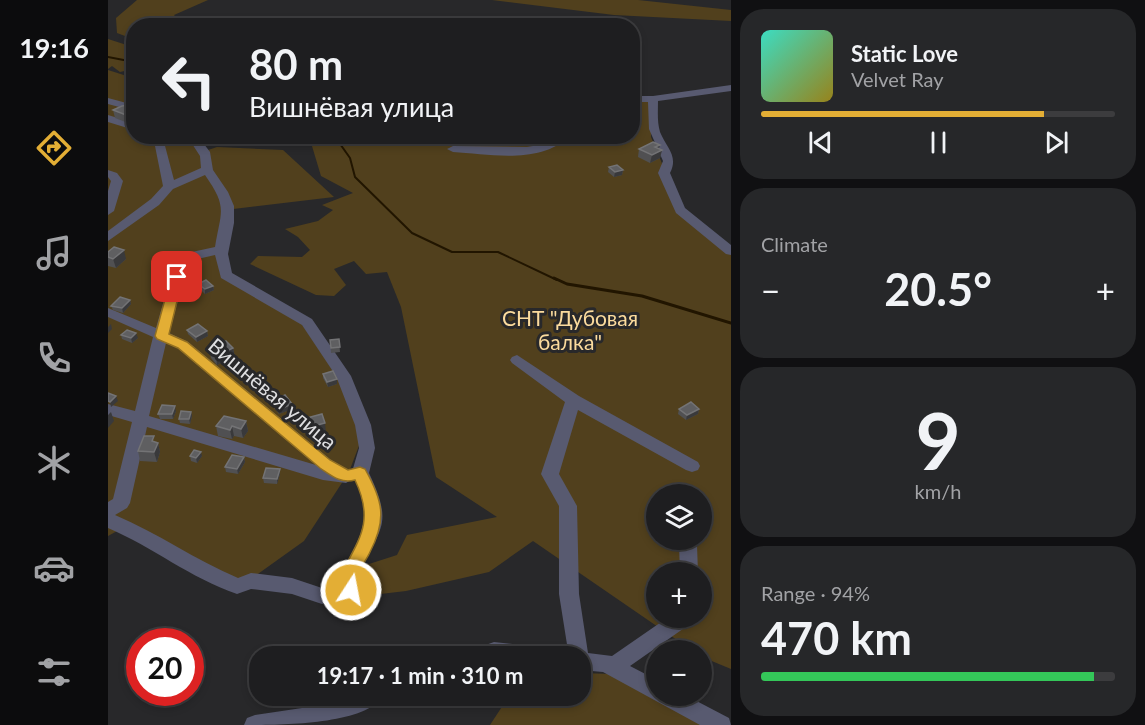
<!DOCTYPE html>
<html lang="en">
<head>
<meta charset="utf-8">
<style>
  :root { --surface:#1e1e20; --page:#262729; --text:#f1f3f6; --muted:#a1a2a5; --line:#3c3c3e; --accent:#e3ae35 }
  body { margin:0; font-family:Lato,sans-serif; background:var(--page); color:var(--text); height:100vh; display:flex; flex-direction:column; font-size:22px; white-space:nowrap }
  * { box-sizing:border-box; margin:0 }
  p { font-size:20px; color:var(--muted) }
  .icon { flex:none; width:33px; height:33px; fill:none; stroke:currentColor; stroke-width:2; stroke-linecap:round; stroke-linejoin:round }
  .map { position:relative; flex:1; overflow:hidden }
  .side { display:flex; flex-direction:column; gap:9px; padding:9px; background:#101012; width:414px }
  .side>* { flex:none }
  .guide { position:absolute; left:18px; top:18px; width:514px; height:126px; border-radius:24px; box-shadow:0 3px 9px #0003,0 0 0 2px var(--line); background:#1e1e20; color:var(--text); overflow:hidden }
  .fabs { position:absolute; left:538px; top:484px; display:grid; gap:12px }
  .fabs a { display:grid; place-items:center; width:66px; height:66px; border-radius:50%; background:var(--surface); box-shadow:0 3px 9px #0003,0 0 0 2px var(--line); font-size:30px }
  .speed { position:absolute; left:18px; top:628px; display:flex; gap:12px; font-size:30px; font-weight:700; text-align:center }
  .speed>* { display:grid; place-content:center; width:78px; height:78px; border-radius:50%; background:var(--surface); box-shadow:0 3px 9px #0003,0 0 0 2px var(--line); line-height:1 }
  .speed .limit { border:9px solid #d22; background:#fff; color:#111 }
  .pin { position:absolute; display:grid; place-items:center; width:51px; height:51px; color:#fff; margin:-26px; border-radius:12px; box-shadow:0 3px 9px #0006 }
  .me { position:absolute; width:66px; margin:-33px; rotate:11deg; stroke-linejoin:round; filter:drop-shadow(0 0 4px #0008) }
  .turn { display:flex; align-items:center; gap:21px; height:126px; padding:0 24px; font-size:27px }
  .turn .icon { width:78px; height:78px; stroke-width:2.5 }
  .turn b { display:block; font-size:42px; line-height:51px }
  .big { font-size:45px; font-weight:700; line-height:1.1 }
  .side .tile { flex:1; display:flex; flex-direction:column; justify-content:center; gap:9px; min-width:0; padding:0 21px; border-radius:24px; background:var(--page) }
  .side .dial { align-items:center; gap:0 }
  .dial b { font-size:78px; line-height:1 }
  .song { display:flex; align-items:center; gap:18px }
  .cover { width:72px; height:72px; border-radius:9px; background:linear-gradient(135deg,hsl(170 70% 55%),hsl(50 70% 35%)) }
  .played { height:6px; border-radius:3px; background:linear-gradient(90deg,var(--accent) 80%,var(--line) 80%) }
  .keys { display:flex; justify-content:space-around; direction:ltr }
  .heat { display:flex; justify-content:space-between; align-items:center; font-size:33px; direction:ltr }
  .charge { height:9px; border-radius:4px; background:linear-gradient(90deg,#34c759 94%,var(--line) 0) }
  .trip { position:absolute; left:141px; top:646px; width:342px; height:60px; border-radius:24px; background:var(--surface); box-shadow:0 3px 9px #0003,0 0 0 2px var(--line); font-weight:700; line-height:60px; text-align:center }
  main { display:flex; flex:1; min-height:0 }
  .dock { display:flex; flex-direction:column; width:108px; justify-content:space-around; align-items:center; background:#0c0c0d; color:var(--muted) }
  .dock .icon { width:42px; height:42px }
  .dock .current { color:var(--accent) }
  .dock b { font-size:27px; color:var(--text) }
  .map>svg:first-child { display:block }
  .green { fill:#51401d; fill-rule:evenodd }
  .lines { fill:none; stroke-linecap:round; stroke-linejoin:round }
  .stream-far1 { stroke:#211500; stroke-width:2 }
  .stream { stroke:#211500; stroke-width:3 }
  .minor { fill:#585a70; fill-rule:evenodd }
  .wall { fill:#505052 }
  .shaded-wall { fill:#39393b }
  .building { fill:#5f5f61; stroke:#737375; stroke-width:1.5 }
  .route { fill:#e3ae35; stroke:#947122; stroke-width:1.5 }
  .labels { text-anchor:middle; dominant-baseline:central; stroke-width:6; stroke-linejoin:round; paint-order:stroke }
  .park-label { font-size:21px; fill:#fbdb9d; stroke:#28282a }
  .street-label { font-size:21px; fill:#dfdfe1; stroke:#28282a }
</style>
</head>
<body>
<main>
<nav class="dock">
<b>19:16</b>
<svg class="icon current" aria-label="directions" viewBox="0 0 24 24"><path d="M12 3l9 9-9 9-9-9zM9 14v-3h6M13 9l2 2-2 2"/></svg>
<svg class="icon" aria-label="music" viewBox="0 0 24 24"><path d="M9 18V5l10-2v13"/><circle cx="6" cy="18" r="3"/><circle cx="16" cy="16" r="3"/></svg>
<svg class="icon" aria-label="phone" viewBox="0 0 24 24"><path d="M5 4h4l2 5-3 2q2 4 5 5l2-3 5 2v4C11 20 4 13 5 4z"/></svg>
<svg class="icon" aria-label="climate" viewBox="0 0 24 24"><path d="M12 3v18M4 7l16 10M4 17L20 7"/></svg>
<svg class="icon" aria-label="car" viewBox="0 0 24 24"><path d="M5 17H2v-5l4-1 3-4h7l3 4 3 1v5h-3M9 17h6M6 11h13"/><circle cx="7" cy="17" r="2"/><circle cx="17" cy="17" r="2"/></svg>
<svg class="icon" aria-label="filters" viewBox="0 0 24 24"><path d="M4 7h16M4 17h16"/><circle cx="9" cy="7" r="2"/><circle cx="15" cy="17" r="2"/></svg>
</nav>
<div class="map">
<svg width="623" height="725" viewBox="0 0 623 725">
  <rect width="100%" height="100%" fill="#28282a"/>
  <path class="green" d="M29 0H100L66 15 72 23 80 25 26 26 25 39 9 33 8 18Z
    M384 0H530L623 10V21L506 15Z
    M0 39 25 47V69L12 72 4 66 0 69Z
    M0 70 22 77 25 73 26 136 88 137 100 150 109 147 175 150 226 197 117 210 108 248 112 273 193 323 229 376 246 419 252 443 241 472 196 541 129 589 11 530 0 536Z
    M525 100 543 101V137L575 214 623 251V669L594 657V651H585L425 541 381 572 298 591 247 597 252 564H261L289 555 299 535 389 517 328 477 293 307 279 272 258 274 246 261 226 269 238 285 226 296 208 295 142 264 150 256 194 257 202 250 190 237 177 229 210 221 225 210 214 205 245 193 213 176 204 146 212 143V137L525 136ZM549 495H594V540H549ZM549 573H594V618H549Z
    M473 673 503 674 597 725H382L401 696H472Z"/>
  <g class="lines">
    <path class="stream-far1" d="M0 57 26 62
      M231 136 230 141 242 158 247 177 304 233 344 252H390L449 280"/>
    <path class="stream" d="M446 278 459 284 534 296 623 323"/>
    <path class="minor" d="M623 85V91L550 101C550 111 549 122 552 132 558 147 571 156 562 173L577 208 623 245V255L618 254 568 213 550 173 555 161 541 129 540 102H525V96H545Z
      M0 98 26 105V111L0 104Z
      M0 115 26 123V130L0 122Z
      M34 136H47L56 142 66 180 93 168 92 156 79 136H90L102 152 105 170 120 192 126 206V223L120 254 124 273 204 319 243 376 263 425 267 448 261 473C286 526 272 526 252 573 249 581 254 588 250 596L214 604 184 594 143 589 129 594C82 578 45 547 0 528V502L5 499 24 422 0 415V404L27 411 45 337 0 317V308L48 328 68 258 70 255 107 247C113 210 120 208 97 175L65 189 51 205 0 241V231L43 199 55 186 47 146ZM107 255 113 278 194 325 228 376 247 425 251 448 244 472 223 460 80 342 61 333 81 261ZM58 343 70 348 208 465 41 416ZM39 427 215 480 238 483 246 478C262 511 258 527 241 558 236 567 231 574 233 584L214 588 184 578 143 573 130 578C87 560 50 533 7 515L19 508 22 503Z
      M448 136H461C433 165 381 154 345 152L339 149 345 146 419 147 431 145Z
      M0 170 9 173 15 181 6 211 0 215V191L3 181 0 177Z
      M409 355 471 396 590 462 592 466 590 470 584 472 578 470 470 410 451 474 469 506 471 594 480 653 504 656 559 618H585L582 624 522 666 549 680V696H579L621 718 623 725H592L495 672 472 670V657H461L451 594V506L433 474 457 402 404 363 402 360 404 357Z
      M573 540H587L589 545 590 573H572L571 545Z
      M386 642 439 648 446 651 449 657H358L361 651Z
      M247 696H275C257 725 172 725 136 725L139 718 147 715 241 701Z"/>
  </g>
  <path class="wall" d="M26 107V121L20 123 7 118 5 110Z
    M551 148 554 150 552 158 542 163 530 157 531 149Z
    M501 167 515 170 514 175 506 177 500 172Z
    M0 252 18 259 8 268 0 266Z
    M90 284 105 286 106 290 97 294 91 288Z
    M22 300 23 304 15 313 5 310 3 306Z
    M79 330 99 331 100 336 89 342 80 334Z
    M13 335 30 338 24 343 14 339Z
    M231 339 232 352 223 353 222 340Z
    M104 344H112L125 348 127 357 109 365 103 358 101 348 104 347Z
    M215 374 229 384 220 387 215 378Z
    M164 401 184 409 171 414 164 405Z
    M571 409H591L590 414 578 420 570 414Z
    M68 411 65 419H52L50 414Z
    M83 412 84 416 82 424 72 423 71 419Z
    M195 419 218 433 200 438 196 428Z
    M138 421 140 431 135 438 126 436 124 439 110 436 108 426Z
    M48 442 50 443 52 452 49 462 32 461 30 451Z
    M82 456H94L89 463 83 461Z
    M136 457 137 462 130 474 118 472 117 467Z
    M172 474 169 484 156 483 155 478Z"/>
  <path class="shaded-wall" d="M26 112V121L20 123 18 115Z
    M552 145 550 152 554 150 552 158 542 163 544 155 547 147Z
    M515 170 514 175 506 177 507 172Z
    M16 250 18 259 8 268 5 259Z
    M105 286 106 290 97 294V289Z
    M22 300 23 304 15 313 14 308Z
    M3 324 4 329 0 333V327Z
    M99 331 100 336 89 342 88 337Z
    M28 333 30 338 24 343 23 338Z
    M125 348 127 357 109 365 108 356Z
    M229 379V384L220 387 219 382Z
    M8 396 10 401 3 407 2 402Z
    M184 404V409L171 414 170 410Z
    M67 406 68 411 65 419 64 414Z
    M591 409 590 414 578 420 579 415Z
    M3 412 6 421 0 428V415Z
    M83 412 84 416 82 424 81 419Z
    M138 421 140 431 135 438 133 429Z
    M217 423 218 433 200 438 198 428Z
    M124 426 126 436 124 439 122 430Z
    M50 443 52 452 49 462 46 452Z
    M93 452 94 456 89 463 88 458Z
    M136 457 137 462 130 474 129 469Z
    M172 469V474L169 484V479Z"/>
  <path class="building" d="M21 105 26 107V112L18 115 5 110 14 106Z
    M545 142 552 145 547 147 554 150 544 155 531 149Z
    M509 165 515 170 507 172 501 167Z
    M6 247 16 250 5 259 0 257V252Z
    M98 280 105 286 97 289 90 284Z
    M12 297 22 300 14 308 3 306Z
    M90 324 99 331 88 337 79 330Z
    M19 330 28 333 23 338 13 335Z
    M231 339 232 347 223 348 222 340Z
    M118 341 125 348 108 356 101 348 106 346 104 344 110 342 112 344Z
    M225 371 229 379 219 382 215 374Z
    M0 393 8 396 2 402 0 401Z
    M177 395 184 404 170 410 164 401Z
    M583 402 591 409 579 415 571 409Z
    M54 405 67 406 64 414H50Z
    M73 411 83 412 81 419H71Z
    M214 414 217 423 198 428 195 419Z
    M116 416 138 421 133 429 124 426 122 430 108 426Z
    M36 436H46L44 441 50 443 46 452 30 451Z
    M86 450 93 452 88 458 82 456Z
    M124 455 136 457 129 469 117 467Z
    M158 468 172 469 169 479 155 478Z"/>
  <path class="route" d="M69 273 75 277 61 334 79 342 222 460 240 470 252 467 257 469C275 501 279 519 262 552 259 559 251 569 250 577 249 584 253 588 249 595L243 597 237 595 232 576C251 539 267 522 247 480 233 484 224 476 212 468L70 348 49 339 47 336 63 277Z"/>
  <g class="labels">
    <g class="park-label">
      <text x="462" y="317">СНТ "Дубовая<tspan x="462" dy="24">балка"</tspan></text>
    </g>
    <g class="street-label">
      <text transform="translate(165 393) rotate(40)">Вишнёвая улица</text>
    </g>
  </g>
</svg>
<div class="fabs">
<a><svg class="icon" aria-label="layers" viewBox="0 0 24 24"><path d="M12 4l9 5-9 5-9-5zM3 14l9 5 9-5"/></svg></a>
<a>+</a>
<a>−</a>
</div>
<div class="speed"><div class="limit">20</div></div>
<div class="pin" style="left:69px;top:277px;background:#d93025"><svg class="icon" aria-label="arrive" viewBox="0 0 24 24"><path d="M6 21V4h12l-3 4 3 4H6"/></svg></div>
<svg class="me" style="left:243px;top:590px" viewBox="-20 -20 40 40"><circle r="17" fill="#e3ae35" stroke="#fff" stroke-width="3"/><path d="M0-11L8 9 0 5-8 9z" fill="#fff"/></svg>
<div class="trip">19:17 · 1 min · 310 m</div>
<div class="guide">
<div class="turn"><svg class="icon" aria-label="left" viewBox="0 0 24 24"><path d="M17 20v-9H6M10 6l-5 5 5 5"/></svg><div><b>80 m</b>Вишнёвая улица</div></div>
</div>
</div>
<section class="side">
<div class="tile">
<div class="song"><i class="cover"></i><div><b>Static Love</b><p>Velvet Ray</p></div></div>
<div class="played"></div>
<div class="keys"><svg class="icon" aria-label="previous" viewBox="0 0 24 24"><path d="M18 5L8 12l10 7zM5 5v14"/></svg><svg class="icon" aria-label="pause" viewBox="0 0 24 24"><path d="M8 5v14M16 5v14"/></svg><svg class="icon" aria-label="next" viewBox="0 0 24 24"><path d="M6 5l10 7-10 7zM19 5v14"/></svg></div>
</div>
<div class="tile"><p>Climate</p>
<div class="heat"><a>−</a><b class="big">20.5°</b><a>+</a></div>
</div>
<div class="tile dial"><b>9</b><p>km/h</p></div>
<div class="tile"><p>Range · 94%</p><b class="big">470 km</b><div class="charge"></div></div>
</section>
</main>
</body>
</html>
